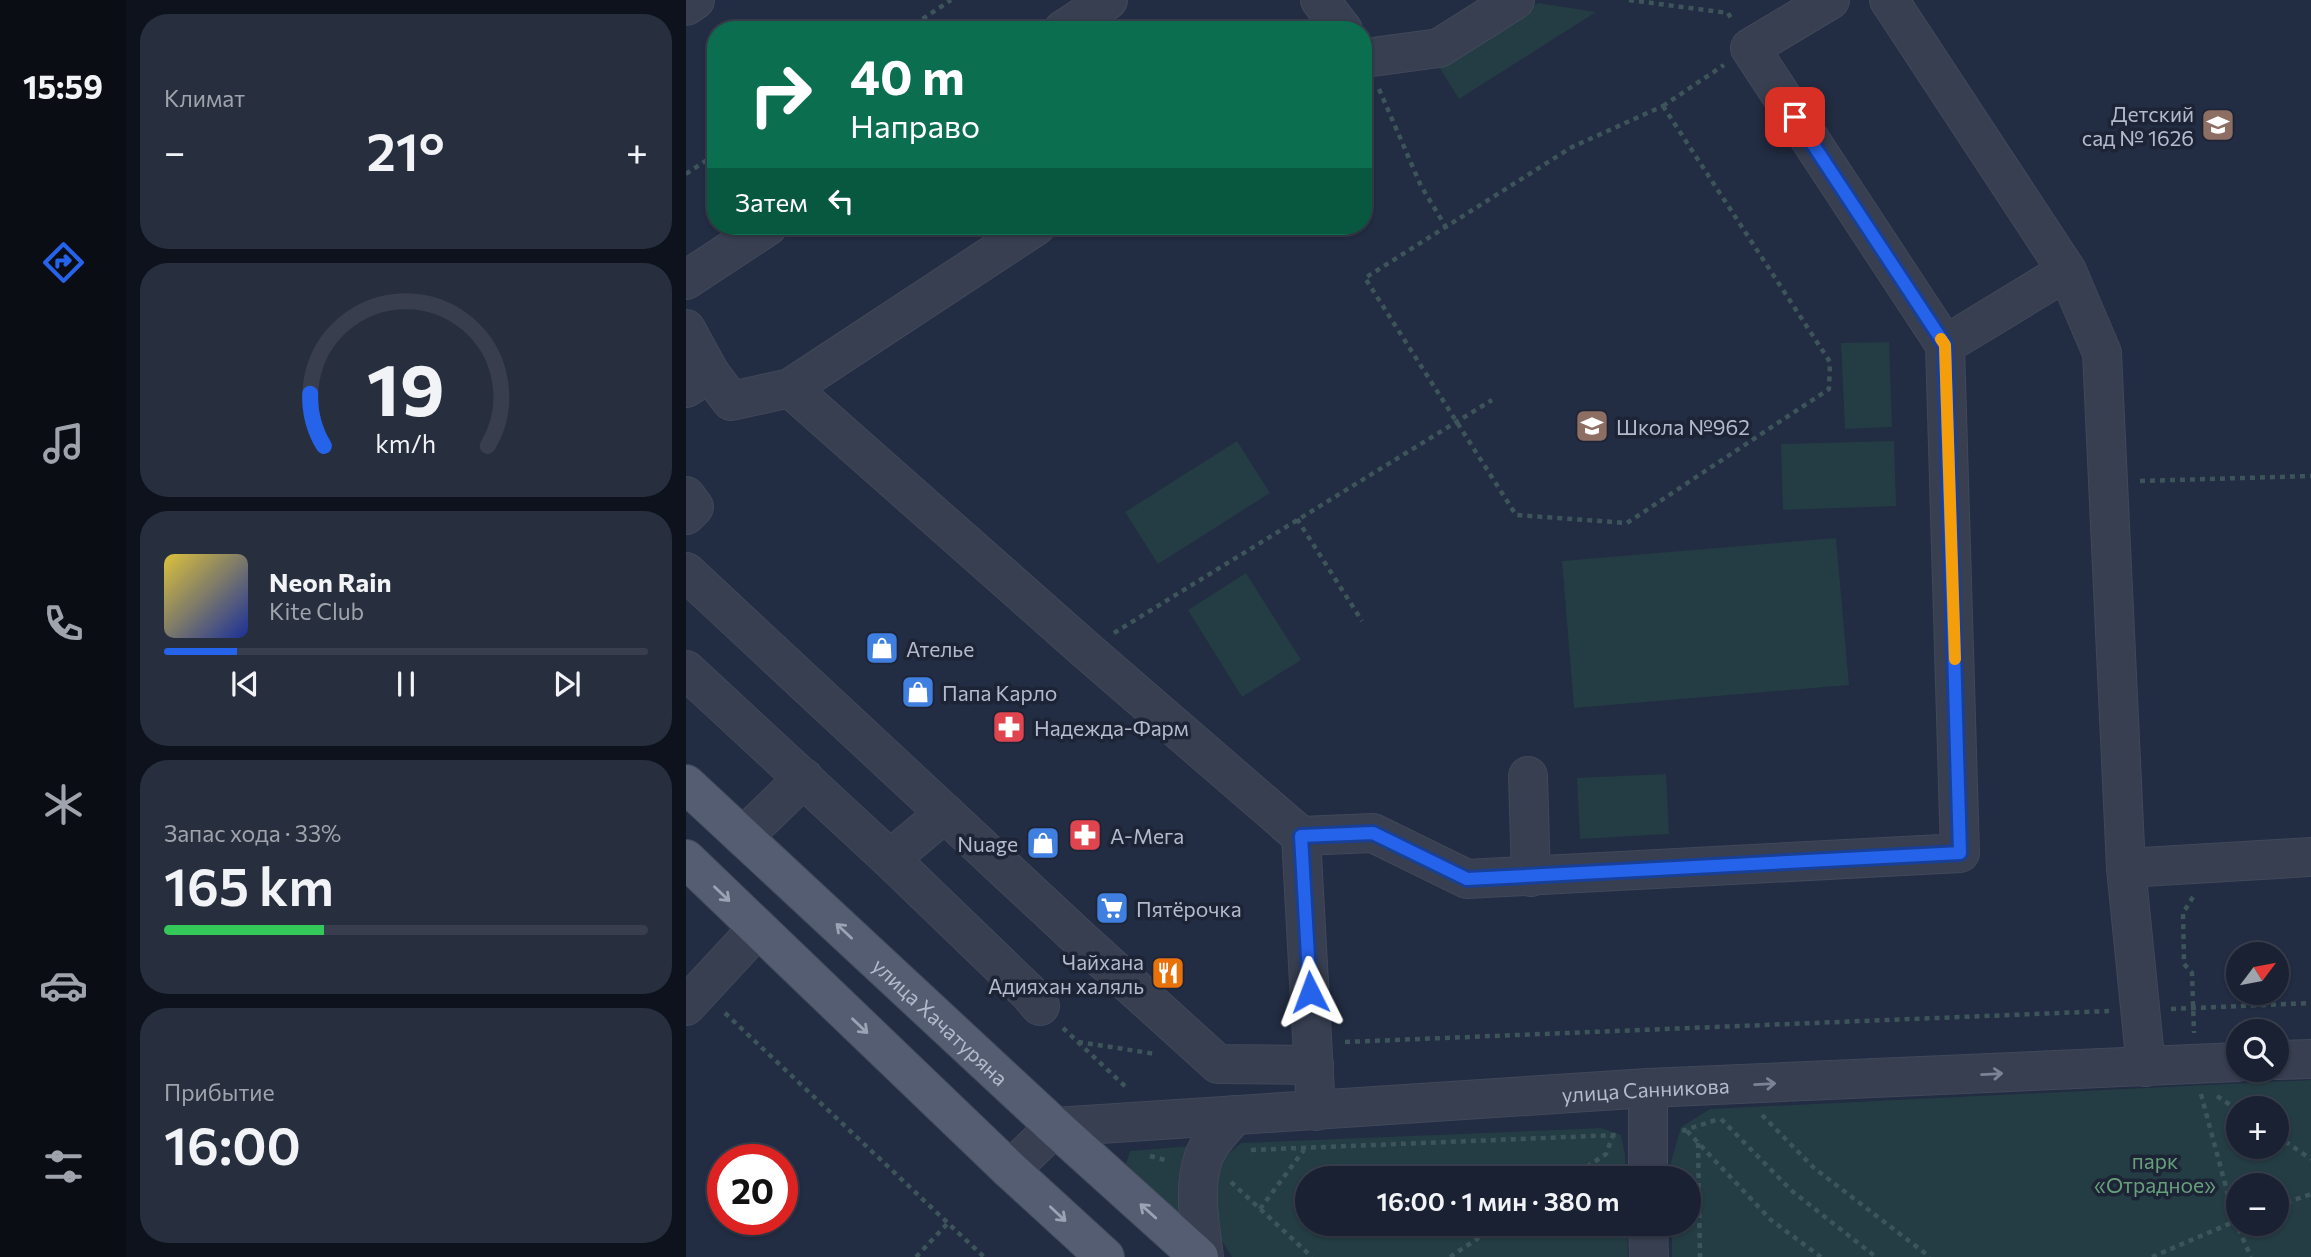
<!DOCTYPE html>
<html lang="ru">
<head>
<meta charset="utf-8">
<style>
  :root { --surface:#1a2132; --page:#272e3e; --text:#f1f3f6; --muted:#9fa3ac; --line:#383e4d; --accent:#2563eb }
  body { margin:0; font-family:Commissioner,sans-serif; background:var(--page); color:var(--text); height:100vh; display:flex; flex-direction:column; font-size:26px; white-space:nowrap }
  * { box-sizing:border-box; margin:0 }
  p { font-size:23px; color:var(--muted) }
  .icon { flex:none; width:38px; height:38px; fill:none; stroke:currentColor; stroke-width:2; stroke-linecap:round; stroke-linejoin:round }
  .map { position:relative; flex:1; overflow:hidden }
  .details { display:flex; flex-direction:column; gap:14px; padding:14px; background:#0e121c; width:560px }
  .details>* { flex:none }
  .guide { position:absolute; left:21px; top:21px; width:665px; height:214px; border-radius:28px; box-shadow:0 2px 5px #0004,0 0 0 2px var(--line); background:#0b6e4f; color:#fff; overflow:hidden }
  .needle { width:46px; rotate:58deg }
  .controls { position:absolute; left:1540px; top:942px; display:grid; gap:14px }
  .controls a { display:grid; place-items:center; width:63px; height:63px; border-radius:50%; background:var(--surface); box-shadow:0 2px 5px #0004,0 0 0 2px var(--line); font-size:35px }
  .speed { position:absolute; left:21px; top:1144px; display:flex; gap:14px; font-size:35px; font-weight:700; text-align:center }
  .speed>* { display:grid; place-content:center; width:91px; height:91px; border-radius:50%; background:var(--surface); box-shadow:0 2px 5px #0004,0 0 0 2px var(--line); line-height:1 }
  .speed .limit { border:10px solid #d22; background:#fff; color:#111 }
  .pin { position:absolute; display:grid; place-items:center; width:60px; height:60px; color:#fff; margin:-30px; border-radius:14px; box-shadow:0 4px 10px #0006 }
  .me { position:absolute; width:77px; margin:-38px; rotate:357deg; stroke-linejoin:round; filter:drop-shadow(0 0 5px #0008) }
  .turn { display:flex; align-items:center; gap:24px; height:147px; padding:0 28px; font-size:32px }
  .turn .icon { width:91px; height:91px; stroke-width:2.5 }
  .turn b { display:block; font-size:49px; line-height:60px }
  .then { display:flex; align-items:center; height:66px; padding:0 28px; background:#0003; gap:14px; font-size:26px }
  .big { font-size:52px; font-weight:600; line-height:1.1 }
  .details .widget { flex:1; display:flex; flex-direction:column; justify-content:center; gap:10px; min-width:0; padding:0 24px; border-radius:28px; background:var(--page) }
  .details .dial { align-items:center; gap:0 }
  .dial svg { height:182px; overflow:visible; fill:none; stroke:var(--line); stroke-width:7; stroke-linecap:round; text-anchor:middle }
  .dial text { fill:var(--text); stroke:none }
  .song { display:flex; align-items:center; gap:21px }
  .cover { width:84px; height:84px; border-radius:10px; background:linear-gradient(135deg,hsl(50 70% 55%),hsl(230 70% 35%)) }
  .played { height:7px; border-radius:4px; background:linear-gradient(90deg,var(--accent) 15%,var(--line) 15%) }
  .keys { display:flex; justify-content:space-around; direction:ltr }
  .heat { display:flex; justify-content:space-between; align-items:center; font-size:38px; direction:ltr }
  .charge { height:10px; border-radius:5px; background:linear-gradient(90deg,#34c759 33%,var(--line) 0) }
  .trip { position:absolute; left:609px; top:1166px; width:406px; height:70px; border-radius:35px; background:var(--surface); box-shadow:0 2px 5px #0004,0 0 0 2px var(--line); font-weight:600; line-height:70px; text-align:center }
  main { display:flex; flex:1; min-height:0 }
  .menu { display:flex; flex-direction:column; width:126px; justify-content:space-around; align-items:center; background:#0a0d14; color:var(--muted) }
  .menu .icon { width:49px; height:49px }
  .menu .on { color:var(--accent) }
  .menu b { font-size:32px; color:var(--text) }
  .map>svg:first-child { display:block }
  .green { fill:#243c43; fill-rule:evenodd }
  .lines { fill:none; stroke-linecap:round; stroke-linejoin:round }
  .minor-casing { stroke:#40485a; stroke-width:40 }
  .major-casing { stroke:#40485a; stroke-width:40 }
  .path { stroke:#3d555a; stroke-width:4.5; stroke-dasharray:5 5; stroke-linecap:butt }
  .minor { stroke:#373f51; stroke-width:38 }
  .major { stroke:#545d71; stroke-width:38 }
  .oneway { stroke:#9ba3b5 }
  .oneway2 { stroke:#7b8395 }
  .route-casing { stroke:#184099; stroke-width:18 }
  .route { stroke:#2563eb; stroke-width:12 }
  .slow { stroke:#f59e0b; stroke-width:12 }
  .labels { text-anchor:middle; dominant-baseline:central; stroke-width:7; stroke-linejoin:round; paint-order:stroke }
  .poi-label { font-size:21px; fill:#b3bacc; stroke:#1c2436; text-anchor:start }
  .street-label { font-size:21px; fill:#b3bacc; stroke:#1c2436 }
  .park-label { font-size:21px; fill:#689f7b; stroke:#1c2436 }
</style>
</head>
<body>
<main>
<nav class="menu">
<b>15:59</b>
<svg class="icon on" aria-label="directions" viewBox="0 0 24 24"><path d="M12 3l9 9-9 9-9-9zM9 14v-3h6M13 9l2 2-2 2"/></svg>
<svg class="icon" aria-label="music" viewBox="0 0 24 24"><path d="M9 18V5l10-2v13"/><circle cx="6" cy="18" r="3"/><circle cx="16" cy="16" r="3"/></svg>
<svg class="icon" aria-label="phone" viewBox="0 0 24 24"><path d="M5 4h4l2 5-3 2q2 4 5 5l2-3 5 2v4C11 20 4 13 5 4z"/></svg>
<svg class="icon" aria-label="climate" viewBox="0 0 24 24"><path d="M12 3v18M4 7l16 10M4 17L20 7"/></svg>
<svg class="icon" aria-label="car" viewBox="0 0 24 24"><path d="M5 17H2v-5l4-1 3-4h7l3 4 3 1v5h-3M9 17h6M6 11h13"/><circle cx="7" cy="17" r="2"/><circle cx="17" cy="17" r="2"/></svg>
<svg class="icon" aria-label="filters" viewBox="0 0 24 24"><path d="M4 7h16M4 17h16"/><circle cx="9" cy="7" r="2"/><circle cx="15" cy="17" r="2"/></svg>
</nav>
<section class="details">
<div class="widget"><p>Климат</p>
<div class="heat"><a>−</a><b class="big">21°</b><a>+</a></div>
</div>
<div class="widget dial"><svg viewBox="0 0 100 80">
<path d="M14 69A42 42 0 1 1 86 69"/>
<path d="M14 69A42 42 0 0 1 8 46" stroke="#2563eb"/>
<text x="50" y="56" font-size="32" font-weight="700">19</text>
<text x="50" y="72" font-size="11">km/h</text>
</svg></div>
<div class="widget">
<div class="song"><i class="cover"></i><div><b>Neon Rain</b><p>Kite Club</p></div></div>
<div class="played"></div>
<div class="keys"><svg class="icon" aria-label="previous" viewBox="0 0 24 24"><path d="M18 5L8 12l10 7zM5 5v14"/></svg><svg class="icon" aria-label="pause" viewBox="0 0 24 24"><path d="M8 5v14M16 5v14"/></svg><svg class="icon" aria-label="next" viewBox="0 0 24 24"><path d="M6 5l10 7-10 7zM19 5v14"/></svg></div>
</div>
<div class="widget"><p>Запас хода · 33%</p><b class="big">165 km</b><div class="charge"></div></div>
<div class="widget"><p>Прибытие</p><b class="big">16:00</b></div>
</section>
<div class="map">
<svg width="1625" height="1257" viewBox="0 0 1625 1257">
  <rect width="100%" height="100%" fill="#222c42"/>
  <path class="green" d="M852 3 910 12 773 99 753 67Z
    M1203 342 1206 427 1159 429 1155 343Z
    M551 441 584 493 472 564 439 512Z
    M1208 441 1210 506 1097 510 1095 444Z
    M1150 538 1163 685 888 708 876 561Z
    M560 573 615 660 556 697 502 610Z
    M980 774 983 834 894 839 891 778Z
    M1625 1080V1257H986V1223H1003V1178H985V1162L995 1127 1024 1109ZM1552 1108H1591V1146H1552ZM1552 1185H1591V1223H1552Z
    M916 1128 935 1135 939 1155 940 1178H621V1223H941L942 1257H546L530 1231 527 1197 535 1160 555 1143Z
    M505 1146 496 1216 440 1164 444 1151Z"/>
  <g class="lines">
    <defs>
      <g id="minor">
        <path d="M634 0 657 30"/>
        <path d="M1203 0 1381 271 1416 353 1440 868 1460 1067"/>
        <path d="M0 6 9 0"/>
        <path d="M377 30 422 0"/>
        <path d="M677 56 679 58 753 48 829 0"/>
        <path d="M0 280 82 226"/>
        <path d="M0 329 24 373 0 388"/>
        <path d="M1259 345 1381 271"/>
        <path d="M24 373 45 401 104 388 400 650 615 836 630 1111"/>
        <path d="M104 388 350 226"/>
        <path d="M0 496 8 507 0 515"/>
        <path d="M0 572 395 940 532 1064 628 1065"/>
        <path d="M0 670 204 859 342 992 354 1006"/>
        <path d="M842 776 845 877"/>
        <path d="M615 836 687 833 781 879 1274 853 1259 345 1064 48 1144 0"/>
        <path d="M57 837 118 778"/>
        <path d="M204 859 259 813"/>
        <path d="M1440 868 1625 857"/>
        <path d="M0 1006 72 928"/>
        <path d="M1591 1060 1625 1059"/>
        <path id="s1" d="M324 1170 369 1127 962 1088 1552 1062"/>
        <path d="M962 1178V1088"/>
        <path d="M962 1223 963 1257"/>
        <path d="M518 1257C514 1225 507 1191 517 1159 522 1142 538 1128 549 1115"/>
      </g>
      <g id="major">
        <path id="s2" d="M0 784 369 1127 513 1257"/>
        <path d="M0 859 324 1170 419 1257"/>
      </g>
    </defs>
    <use href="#minor" class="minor-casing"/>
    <use href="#major" class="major-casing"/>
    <path class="path" d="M943 0 1042 13 1046 20
      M220 30 265 0
      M693 89 735 186 760 227
      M977 106 1144 362 1143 389 941 523 830 515 679 278 886 147Z
      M977 106 1038 65
      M0 174 30 154
      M1454 481 1625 476
      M611 519 676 621
      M428 633 806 400
      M1507 897 1497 913 1498 964 1506 973 1508 1033
      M1485 1009 1625 1003
      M39 1013 298 1257
      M377 1028 442 1089
      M392 1042 470 1054
      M659 1042 1423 1011
      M1515 1094 1549 1221 1565 1257
      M1531 1096 1552 1110
      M1076 1115 1128 1168 1244 1257
      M1035 1119 1106 1191 1190 1257
      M996 1131 1030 1120
      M1001 1131 1085 1220 1135 1257
      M1591 1136 1625 1159
      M1012 1143 1014 1257
      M565 1150 931 1135
      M464 1156 483 1161
      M884 1178 920 1154 927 1135
      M545 1182 626 1257
      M1591 1206 1625 1194
      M574 1209 618 1150
      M230 1257 262 1223
      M764 1257 815 1223
      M1466 1257 1552 1220"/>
    <use href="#minor" class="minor"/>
    <use href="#major" class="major"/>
  </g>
  <defs><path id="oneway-shaft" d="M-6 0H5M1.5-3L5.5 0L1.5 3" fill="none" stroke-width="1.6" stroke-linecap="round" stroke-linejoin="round" transform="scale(1.75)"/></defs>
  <g class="oneway">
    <use href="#oneway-shaft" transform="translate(36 894) rotate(44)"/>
    <use href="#oneway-shaft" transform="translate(158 931) rotate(-137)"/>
    <use href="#oneway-shaft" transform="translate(174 1026) rotate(44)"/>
    <use href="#oneway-shaft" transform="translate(462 1211) rotate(-138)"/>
    <use href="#oneway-shaft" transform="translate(372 1214) rotate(43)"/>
  </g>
  <g class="oneway2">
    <use href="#oneway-shaft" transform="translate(1306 1074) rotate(-3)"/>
    <use href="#oneway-shaft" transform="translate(1079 1084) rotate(-3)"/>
  </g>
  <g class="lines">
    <defs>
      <path id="route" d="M624 992 615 836 687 833 781 879 1274 853 1259 345 1109 117"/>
    </defs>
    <use href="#route" class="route-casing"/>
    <use href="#route" class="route"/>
    <path class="slow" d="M1255 339 1259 345 1269 659"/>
  </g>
  <defs>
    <symbol id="school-square" viewBox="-11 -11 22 22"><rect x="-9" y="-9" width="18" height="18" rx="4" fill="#8d6e63" stroke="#1c2436"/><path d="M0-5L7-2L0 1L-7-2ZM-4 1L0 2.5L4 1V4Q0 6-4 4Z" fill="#fff"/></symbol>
    <symbol id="shop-square" viewBox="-11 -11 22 22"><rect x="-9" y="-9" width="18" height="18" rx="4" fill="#3f7fe0" stroke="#1c2436"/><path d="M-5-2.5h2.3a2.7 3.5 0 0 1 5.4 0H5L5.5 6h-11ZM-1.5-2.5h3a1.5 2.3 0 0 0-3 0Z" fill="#fff"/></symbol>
    <symbol id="pharmacy-square" viewBox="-11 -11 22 22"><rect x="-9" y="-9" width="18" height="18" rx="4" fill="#e0444e" stroke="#1c2436"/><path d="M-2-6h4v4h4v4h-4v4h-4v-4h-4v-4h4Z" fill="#fff"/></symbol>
    <symbol id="supermarket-square" viewBox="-11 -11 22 22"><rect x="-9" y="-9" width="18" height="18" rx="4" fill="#3f7fe0" stroke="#1c2436"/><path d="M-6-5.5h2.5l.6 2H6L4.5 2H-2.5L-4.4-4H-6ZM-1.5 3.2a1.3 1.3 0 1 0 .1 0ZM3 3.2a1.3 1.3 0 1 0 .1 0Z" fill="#fff"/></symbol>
    <symbol id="restaurant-square" viewBox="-11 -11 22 22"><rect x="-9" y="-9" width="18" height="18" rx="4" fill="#e8710a" stroke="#1c2436"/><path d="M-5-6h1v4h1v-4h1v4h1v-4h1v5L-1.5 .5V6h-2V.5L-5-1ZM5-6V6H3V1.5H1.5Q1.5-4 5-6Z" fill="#fff"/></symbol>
  </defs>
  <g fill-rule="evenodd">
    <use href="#school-square" x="1513" y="106" width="38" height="38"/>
    <use href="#school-square" x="887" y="407" width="38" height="38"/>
    <use href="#shop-square" x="177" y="629" width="38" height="38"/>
    <use href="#shop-square" x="213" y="673" width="38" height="38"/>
    <use href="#pharmacy-square" x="304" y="708" width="38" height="38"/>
    <use href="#pharmacy-square" x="380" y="816" width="38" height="38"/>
    <use href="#shop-square" x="338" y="824" width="38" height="38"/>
    <use href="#supermarket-square" x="407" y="889" width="38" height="38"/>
    <use href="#restaurant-square" x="463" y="954" width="38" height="38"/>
  </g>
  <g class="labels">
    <g class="poi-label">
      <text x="1508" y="113" text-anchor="end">Детский<tspan x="1508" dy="24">сад № 1626</tspan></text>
      <text x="930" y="426">Школа №962</text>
      <text x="220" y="648">Ателье</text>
      <text x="256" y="692">Папа Карло</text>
      <text x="348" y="727">Надежда-Фарм</text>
      <text x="424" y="835">А-Мега</text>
      <text x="332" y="843" text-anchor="end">Nuage</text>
      <text x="450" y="908">Пятёрочка</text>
      <text x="458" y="961" text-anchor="end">Чайхана<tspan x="458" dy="24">Адияхан халяль</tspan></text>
    </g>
    <g class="street-label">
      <text stroke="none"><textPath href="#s2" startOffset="348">улица Хачатуряна</textPath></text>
      <text stroke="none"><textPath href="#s1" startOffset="654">улица Санникова</textPath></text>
    </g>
    <g class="park-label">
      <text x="1469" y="1160">парк<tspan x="1469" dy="24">«Отрадное»</tspan></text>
    </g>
  </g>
</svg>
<div class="controls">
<a><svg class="needle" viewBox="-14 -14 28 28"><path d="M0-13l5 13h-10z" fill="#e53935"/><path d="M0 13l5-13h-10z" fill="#9fa3ac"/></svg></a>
<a><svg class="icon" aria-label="search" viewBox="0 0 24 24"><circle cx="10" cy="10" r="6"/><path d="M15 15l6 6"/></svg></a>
<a>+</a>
<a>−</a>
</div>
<div class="speed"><div class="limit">20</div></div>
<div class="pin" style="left:1109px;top:117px;background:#d93025"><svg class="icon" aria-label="arrive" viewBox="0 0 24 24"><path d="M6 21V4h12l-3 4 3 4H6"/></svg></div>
<svg class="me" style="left:624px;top:992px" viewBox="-20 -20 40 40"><path d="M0-17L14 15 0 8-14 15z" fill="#2563eb" stroke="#fff" stroke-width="4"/></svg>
<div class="trip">16:00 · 1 мин · 380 m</div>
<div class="guide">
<div class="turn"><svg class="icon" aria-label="right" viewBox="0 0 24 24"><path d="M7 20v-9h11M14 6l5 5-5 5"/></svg><div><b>40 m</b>Направо</div></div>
<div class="then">Затем<svg class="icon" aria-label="left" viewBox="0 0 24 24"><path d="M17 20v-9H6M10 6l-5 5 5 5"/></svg></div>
</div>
</div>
</main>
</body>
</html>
